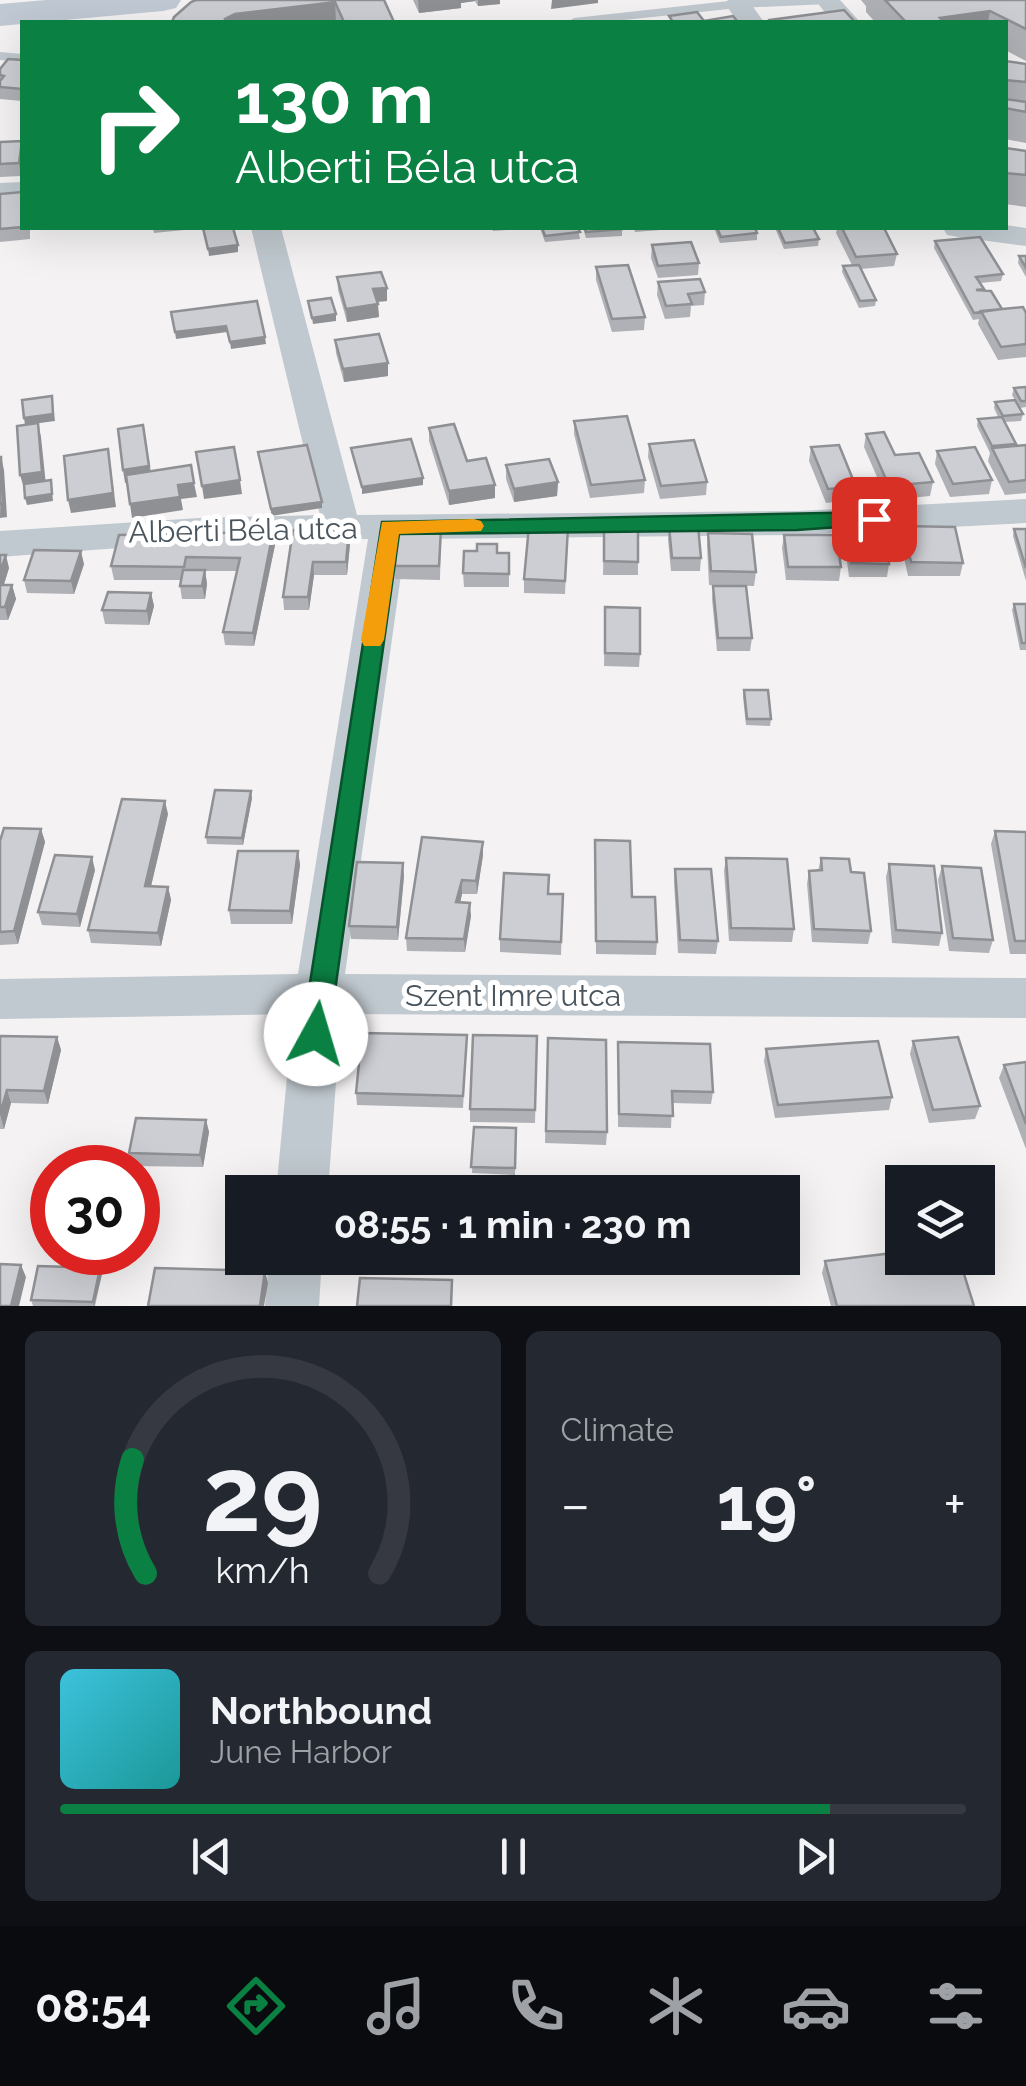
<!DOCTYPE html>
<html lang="en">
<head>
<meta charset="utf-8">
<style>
  :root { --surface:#171b24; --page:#242831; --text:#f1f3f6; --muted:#9ea1a6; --line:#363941; --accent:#0b8043 }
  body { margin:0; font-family:Raleway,sans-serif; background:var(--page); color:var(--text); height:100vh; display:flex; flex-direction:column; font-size:38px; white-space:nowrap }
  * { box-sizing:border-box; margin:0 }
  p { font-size:32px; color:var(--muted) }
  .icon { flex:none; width:55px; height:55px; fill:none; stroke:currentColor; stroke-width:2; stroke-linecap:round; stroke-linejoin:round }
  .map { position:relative; height:1306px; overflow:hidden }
  .side { display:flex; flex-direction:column; gap:25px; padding:25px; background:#0d0f14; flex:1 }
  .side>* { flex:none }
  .hud { position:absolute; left:20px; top:20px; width:988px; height:210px; border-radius:0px; box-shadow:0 10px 40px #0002; background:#0b8043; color:#fff; overflow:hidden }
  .controls { position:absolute; left:885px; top:1165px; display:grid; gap:20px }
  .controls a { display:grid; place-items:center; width:110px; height:110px; border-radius:0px; background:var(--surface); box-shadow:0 10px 40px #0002; font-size:50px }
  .speed { position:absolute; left:30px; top:1145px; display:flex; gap:20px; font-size:50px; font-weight:700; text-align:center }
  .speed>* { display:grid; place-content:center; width:130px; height:130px; border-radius:50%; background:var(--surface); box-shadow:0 10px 40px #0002; line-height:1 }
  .speed .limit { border:15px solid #d22; background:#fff; color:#111 }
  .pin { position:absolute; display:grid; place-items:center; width:85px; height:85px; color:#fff; margin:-42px; border-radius:20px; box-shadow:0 5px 15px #0006 }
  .me { position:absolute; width:110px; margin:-55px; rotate:6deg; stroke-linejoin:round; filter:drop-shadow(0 0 8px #0008) }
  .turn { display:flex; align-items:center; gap:35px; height:210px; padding:0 50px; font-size:45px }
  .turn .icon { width:130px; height:130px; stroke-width:2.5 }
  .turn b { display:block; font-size:70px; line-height:85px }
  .big { font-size:75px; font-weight:700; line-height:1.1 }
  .side .tile { flex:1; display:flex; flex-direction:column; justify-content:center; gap:15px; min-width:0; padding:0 35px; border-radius:15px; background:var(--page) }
  .side .dial { align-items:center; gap:0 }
  .dial svg { height:260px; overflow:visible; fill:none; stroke:var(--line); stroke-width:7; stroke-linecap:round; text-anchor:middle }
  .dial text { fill:var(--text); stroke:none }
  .song { display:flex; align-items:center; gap:30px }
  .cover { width:120px; height:120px; border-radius:15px; background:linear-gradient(135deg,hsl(190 70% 55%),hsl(180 70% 35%)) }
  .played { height:10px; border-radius:5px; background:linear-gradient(90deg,var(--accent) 85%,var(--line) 85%) }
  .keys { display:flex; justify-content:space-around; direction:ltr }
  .heat { display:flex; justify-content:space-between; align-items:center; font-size:55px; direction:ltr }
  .side .tiles { flex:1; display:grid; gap:25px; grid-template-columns:1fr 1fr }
  .tile:last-child { grid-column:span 2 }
  .trip { position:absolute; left:225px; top:1175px; width:575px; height:100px; border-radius:0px; background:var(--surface); box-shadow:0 10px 40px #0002; font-weight:700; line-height:100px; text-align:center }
  .dock { display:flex; height:160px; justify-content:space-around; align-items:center; background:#090b0e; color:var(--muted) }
  .dock .icon { width:70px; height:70px }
  .dock .selected { color:var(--accent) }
  .dock b { font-size:45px; color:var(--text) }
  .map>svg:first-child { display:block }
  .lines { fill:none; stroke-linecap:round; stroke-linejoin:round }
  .lane { fill:#c0c9cf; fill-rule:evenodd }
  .street { fill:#c0c9cf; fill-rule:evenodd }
  .secondary { fill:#c1cad4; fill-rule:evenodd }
  .wall { fill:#afb1b6 }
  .shaded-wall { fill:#8f9094 }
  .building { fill:#ccced4; stroke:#8f9094; stroke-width:2.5 }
  .route { fill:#0b8043; stroke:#07532c; stroke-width:2.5 }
  .slow { fill:#f59e0b }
  .labels { text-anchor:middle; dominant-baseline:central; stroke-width:10; stroke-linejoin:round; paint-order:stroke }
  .street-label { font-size:30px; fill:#4a555e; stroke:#fff }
</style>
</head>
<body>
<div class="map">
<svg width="1026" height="1306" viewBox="0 0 1026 1306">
  <rect width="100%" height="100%" fill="#f4f2f2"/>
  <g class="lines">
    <path class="lane" d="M738 0H835L829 4 738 8 605 22H567L574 18Z
      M0 52 22 54V62L0 60Z"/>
    <path class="street" d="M728 0H748L764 22H738L725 4Z
      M815 0H840L860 22H833Z
      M22 182V200L0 201V183Z
      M1005 225 1026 228V246L958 237 947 235 943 228Z
      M251 228H281L357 515 798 511 1026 499V523L798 535 406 539 345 974 1026 978V1018L341 1014 328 1192H276L293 1014 0 1019V979L298 974 368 539 199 542 0 557V531L199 518 320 515Z
      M269 1258H322L319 1306H265Z"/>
    <path class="secondary" d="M46 0H181L176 8 163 11 0 26V4Z"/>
  </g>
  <path class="wall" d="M384 0 394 22H172L174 17Z
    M413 0H500V4L478 6 475 1 461 3V8L419 13Z
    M861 0H1026V61L1005 50V22H875L866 12V6Z
    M22 60V101L0 99V69Z
    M1005 61 1026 64V143L1005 139Z
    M22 141 21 176 0 177V142Z
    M1005 148 1026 151V207L1005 204Z
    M0 194 22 228H30V239L0 242Z
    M153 228H194V229L154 233Z
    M492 228H531L493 231Z
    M540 228H578L580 239 545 242Z
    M583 228H622V236L586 238Z
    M634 228H660V230L635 232Z
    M714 228H755L757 233V240L720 243Z
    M775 228H813L819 239 818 246 784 249Z
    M837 228H884L897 254 894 266 861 269 876 300 875 306 859 308 842 272 843 266 852 265 836 233Z
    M935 241 1003 274 1001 281 980 283 1002 309 1026 313V357L998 360 978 324 979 319 973 320 934 248Z
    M652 245 699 263 698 275 658 278 651 258Z
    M1019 256H1026V277L1018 263Z
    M596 267 645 317 644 330 612 332 596 280Z
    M337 277 387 288V301L377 302 379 317 347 322 338 290Z
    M658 282 705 292 704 305 691 306 690 317 665 319 657 295Z
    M335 340 388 363V376L344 382 336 353Z
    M1026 387V407L1020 408 1023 414 1021 421 1004 422 1016 444 1015 446 1026 445V493L1005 495 988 461 990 453 977 426 978 419 998 417 994 408 995 402 1015 400 1012 395 1014 388Z
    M574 421 645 480 644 493 590 498 574 434Z
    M429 428 467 461 495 498 449 505 429 441Z
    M866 434 933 482 930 496 887 500 864 447Z
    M649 444 707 482 706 495 660 499 648 457Z
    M811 447 856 487 853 500 826 503 809 461Z
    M937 451 992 480 989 494 950 497 935 464Z
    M506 465 558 482 557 496 514 502 506 479Z
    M604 526 638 562V575H603Z
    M669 526 701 558 700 571H671L668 539Z
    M903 526 963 563 960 576H908L900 539Z
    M568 527 565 594 524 593V579Z
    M441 529 440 580 395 579V566Z
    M1014 529H1026V581L1013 536Z
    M293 530H349L350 544 347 575H314L309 610H284L283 597Z
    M847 531 889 564 887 577H849L845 545Z
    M708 533 756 572 754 586 709 585 707 546Z
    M784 535 841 567 839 581 786 580 782 548Z
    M275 545 254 646 225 645 223 632 237 571H205L207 584 205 599H182L180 586 181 580H114L111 566Z
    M497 553H509V587H464L463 573Z
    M0 555 9 568 4 585H12L16 599 8 620H0Z
    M84 564 74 594 27 593 24 580Z
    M713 586 752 638 750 651H717L712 599Z
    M151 593 154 606 149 625 105 624 102 610Z
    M1014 604H1026V650H1020L1012 610Z
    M605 607 640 654 639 667 604 666Z
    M744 690 771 719 770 726 746 725 743 697Z
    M252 798 243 845 207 844 206 837Z
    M168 814 151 886 168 887 171 900 161 946 91 943 88 930Z
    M41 829 45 842 18 944 0 945V841Z
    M995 831 1026 832V954H1010L991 844Z
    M595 840 657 942 656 955 596 954Z
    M298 851 300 865 292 924H231L229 910Z
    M483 855 477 894H462L460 903 471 916 465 952 407 951 406 938Z
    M726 858 794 929 792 942 729 941 724 871Z
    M821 858 871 931 868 944 812 942 807 884 809 871H818Z
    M889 864 942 933 939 946 892 943 886 877Z
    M942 866 993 940 989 953 949 951 938 880Z
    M675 869 718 941 716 954 678 953 674 882Z
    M95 870 80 927 42 925 38 912Z
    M404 876 398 940 351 939 349 926Z
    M549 894H563L561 955 500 952V939Z
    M467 1035 463 1108 357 1105 356 1093Z
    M0 1036 57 1037 61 1050 48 1104 11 1103 4 1129H0Z
    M537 1036 535 1123 470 1122V1109Z
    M548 1038 607 1132 606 1145 545 1143Z
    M913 1041 980 1106 975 1119 929 1123 910 1054Z
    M618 1042 713 1092 711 1104 672 1103 671 1128 618 1127Z
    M766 1049 892 1097 889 1110 775 1118 764 1061Z
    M1026 1062V1149L999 1078 1004 1065Z
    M206 1120 209 1132 203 1167 132 1166 129 1153Z
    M474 1127 516 1128 515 1175 472 1173Z
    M825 1261 974 1306H831L822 1273Z
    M102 1274 95 1306H33L31 1300Z"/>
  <path class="shaded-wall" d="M418 0H475V1L461 3V8L419 13Z
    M478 0H500V4L478 6Z
    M552 0H598V3L551 9Z
    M335 2 336 22H226L225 19 235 14Z
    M990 11 988 22H939L940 18Z
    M22 141V169L21 176 19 163Z
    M238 245V252L209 256 208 249Z
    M387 288V301L374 302 373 289Z
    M378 304 379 317 347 322 346 309Z
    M336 314V321L313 324 312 318Z
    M226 326 227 332 176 339 175 332Z
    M265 337 266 344 231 349 230 342Z
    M388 363V376L344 382 343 369Z
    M52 396 55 421 25 425 24 418Z
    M38 423 41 437 46 485 24 488 20 475Z
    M143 425 152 479 125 483 123 470Z
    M108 449 116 507 71 513 68 500Z
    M1 457 4 470 7 517 0 518Z
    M423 478V485L362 494V487Z
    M51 480 53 501 27 505 25 498Z
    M240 480 242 494 204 499 202 486Z
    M558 482 557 496 514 502V489Z
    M194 483 197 497 181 499 183 510 132 518 130 504 178 485Z
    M495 485V498L449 505V491Z
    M322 502V508L271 516V509Z
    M349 530 350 544 347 575 346 562Z
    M273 532 275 545 254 646 253 633Z
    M81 551 84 564 74 594 71 581Z
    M6 555 9 568 0 596V572Z
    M313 562 314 575 309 610 308 597Z
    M205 570 207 584 205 599 202 586Z
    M12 585 16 599 8 620 5 607Z
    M151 593 154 606 149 625 147 611Z
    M251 791 252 798 243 845 242 838Z
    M165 801 168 814 148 899 145 886Z
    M41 829 45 842 18 944 14 931Z
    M483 842V855L477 894 476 881Z
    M298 851 300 865 292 924 290 911Z
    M92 857 95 870 80 927 77 914Z
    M403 863 404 876 398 940 397 927Z
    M462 880V894L457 916 456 902Z
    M168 887 171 900 161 946 158 933Z
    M470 903 471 916 465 952 464 939Z
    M57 1037 61 1050 48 1104 44 1091Z
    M7 1090 11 1103 4 1129 0 1114Z
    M206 1120 209 1132 203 1167 200 1155Z
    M21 1265 26 1277 19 1306H11Z
    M100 1268 102 1274 94 1306 93 1302Z
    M265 1271 268 1283 264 1306H260Z"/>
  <path class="building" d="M196 0H384L394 22H344L335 2 235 14 225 19 227 22H172L174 17 191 2Z
    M885 0H1026V29L990 11 940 18 944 22H906Z
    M844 10 855 22H772L770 20Z
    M697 12 704 21 733 16 738 22H673L669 16Z
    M8 59 22 60V89L0 87V81L4 76 0 75V69Z
    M1005 61 1026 64V82L1005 80Z
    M1005 99 1026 102V112L1005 108Z
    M22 141 19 163 0 164V142Z
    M1005 148 1026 151V175L1005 173Z
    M22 192V227L0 229V194Z
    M203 228H233L238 245 208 249Z
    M542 228H578L580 232 545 236Z
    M585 228H622V229L586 232Z
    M717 228H755L757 233 721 237Z
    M778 228H813L819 239 785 243Z
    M842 228H884L897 254 856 257Z
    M980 237 1003 274 976 277 984 289 976 290 991 291 1002 309 974 313 935 241Z
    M691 242 699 263 658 266 652 245Z
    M1019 256H1026V268Z
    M628 265 645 317 612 319 596 267Z
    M859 265 876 300 860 301 843 266Z
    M381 272 387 288 373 289 378 304 346 309 337 277Z
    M700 279 705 292 688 294 692 304 666 306 658 282Z
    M331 298 336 314 312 318 308 301Z
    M257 301 265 337 230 342 226 326 175 332 171 312Z
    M1023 307 1026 313V344L1001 347 981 311Z
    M379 334 388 363 343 369 335 340Z
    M1026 387V401H1021L1014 388Z
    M52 396 53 414 24 418 22 400Z
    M1015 400 1023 414 1003 416 995 402Z
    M627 416 645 480 591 485 574 421Z
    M1002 417 1016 444 992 446 978 419Z
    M38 423 42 472 20 475 17 426Z
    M454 424 467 461 486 458 495 485 449 491 429 428Z
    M143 425 149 466 123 470 118 429Z
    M884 432 895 455 919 453 933 482 889 486 866 434Z
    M411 439 423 478 362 487 351 448Z
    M694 440 707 482 661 486 649 444Z
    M307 445 322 502 271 509 258 452Z
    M839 445 856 487 828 489 811 447Z
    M1026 445V480L1009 482 992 448Z
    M234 447 240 480 202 486 196 452Z
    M975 447 992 480 953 484 937 451Z
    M108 449 113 493 68 500 64 456Z
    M1 457 3 503 0 504V457Z
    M549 459 558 482 514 489 506 465Z
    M191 465 194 483 178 485 180 497 130 504 126 475Z
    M51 480 52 494 25 498 24 484Z
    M529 526 568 527 565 581 524 579Z
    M604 526H638V562L604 561Z
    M669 526H698L701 558H672Z
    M903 526 955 527 963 563 911 562Z
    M397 529H441L439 566H395Z
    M1014 529H1026V568Z
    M293 530H349L346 562H313L308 597H283Z
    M847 531 885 532 889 564 851 563Z
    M273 532 253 633 223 632 240 558 186 557 184 567 111 566 119 535Z
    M708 533 752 534 756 572 711 571Z
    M784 535H836L841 567H788Z
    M477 544H497V553H509V574L463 573 464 551H477Z
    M34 550 81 551 71 581 24 580Z
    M0 555H6L0 572Z
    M183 570H205L202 586H180Z
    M0 585H12L5 607H0Z
    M713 586H746L752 638H718Z
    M108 592 151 593 147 611 102 610Z
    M1014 604H1026V643H1022Z
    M605 607 640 608V654L605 653Z
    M744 690H768L771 719H747Z
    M215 790 251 791 242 838 206 837Z
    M122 799 165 801 145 886 168 887 158 933 88 930Z
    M4 828 41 829 14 931 0 932V841Z
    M995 831 1026 832V941H1015Z
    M422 837 483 842 476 881 462 880 456 902 470 903 464 939 406 938Z
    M595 840 630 841 632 897H655L657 942 596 941Z
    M238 851H298L290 911 229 910Z
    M55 855 92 857 77 914 38 912Z
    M726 858 787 859 794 929 731 928Z
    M821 858 849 859 851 872 864 873 871 931 814 929 809 871 822 870Z
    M357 862 403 863 397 927 349 926Z
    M889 864 934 866 942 933 896 930Z
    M942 866 981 868 993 940 953 938Z
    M675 869H711L718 941 680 940Z
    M504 873 549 875 548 894H563L561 942 500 939Z
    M362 1033 467 1035 463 1096 356 1093Z
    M473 1035 537 1036 535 1110 470 1109Z
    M0 1036 57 1037 44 1091 7 1090 0 1114Z
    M958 1037 980 1106 933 1110 913 1041Z
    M548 1038 606 1040 607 1132 546 1131Z
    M878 1041 892 1097 778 1105 766 1049Z
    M618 1042 710 1044 713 1092 672 1091 673 1116 619 1114Z
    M1026 1062V1124L1004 1065Z
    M136 1118 206 1120 200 1155 129 1153Z
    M474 1127 516 1128 515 1168 471 1167Z
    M902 1252V1258H959L974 1306H837L825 1261Z
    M0 1264 21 1265 11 1306H0Z
    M38 1266 100 1268 93 1302 31 1300Z
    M155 1268 265 1271 260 1306H148Z
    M360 1278 452 1280 451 1306H357Z"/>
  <path class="route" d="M874 512 884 519 881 524 797 530 399 534 329 1034 325 1042 316 1046 306 1042 302 1034 382 522Z"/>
  <path class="slow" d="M474 519 481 521 484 526 481 531 399 534 384 640 380 646H364L361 640 382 522Z"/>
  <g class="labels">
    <g class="street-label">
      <text transform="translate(243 530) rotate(-1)">Alberti Béla utca</text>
      <text x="513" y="995">Szent Imre utca</text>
    </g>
  </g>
</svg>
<div class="controls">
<a><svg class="icon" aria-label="layers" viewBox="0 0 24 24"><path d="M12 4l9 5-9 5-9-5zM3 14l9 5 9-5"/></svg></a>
</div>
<div class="speed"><div class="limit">30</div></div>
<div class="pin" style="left:874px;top:519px;background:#d93025"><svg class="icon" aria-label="arrive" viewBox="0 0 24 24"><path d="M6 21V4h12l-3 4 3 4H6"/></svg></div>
<svg class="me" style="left:316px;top:1034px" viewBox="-20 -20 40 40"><circle r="19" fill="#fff"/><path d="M0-13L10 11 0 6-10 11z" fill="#0b8043"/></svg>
<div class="trip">08:55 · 1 min · 230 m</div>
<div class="hud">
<div class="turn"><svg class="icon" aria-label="right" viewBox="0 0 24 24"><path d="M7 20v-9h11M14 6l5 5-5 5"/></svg><div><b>130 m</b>Alberti Béla utca</div></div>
</div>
</div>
<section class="side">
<div class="tiles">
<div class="tile dial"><svg viewBox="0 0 100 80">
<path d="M14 69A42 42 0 1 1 86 69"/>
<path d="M14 69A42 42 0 0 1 10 34" stroke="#0b8043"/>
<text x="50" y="56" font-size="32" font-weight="700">29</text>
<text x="50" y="72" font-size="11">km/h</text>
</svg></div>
<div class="tile"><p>Climate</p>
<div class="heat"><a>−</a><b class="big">19°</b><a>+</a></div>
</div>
<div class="tile">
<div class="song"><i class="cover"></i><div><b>Northbound</b><p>June Harbor</p></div></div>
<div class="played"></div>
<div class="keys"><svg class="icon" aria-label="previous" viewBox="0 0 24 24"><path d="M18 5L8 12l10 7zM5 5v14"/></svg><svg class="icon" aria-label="pause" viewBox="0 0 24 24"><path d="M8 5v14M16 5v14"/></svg><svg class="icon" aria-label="next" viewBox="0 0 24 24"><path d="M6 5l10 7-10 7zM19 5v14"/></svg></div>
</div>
</div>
</section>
<nav class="dock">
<b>08:54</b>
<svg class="icon selected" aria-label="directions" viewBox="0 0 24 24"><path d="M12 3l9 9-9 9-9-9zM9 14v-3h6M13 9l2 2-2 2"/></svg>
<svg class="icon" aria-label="music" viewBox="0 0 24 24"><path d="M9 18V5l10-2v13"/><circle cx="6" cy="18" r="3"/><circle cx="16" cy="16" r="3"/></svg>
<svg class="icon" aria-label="phone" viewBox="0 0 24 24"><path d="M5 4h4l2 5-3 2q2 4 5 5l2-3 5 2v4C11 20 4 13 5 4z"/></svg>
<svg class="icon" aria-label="climate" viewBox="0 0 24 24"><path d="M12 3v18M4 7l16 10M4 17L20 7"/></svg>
<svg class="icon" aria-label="car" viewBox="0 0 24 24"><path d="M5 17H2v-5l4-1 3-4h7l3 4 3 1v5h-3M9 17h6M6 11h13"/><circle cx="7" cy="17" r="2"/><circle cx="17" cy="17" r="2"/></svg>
<svg class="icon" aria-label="filters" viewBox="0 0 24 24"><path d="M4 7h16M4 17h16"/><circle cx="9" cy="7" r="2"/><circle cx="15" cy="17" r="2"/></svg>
</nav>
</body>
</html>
